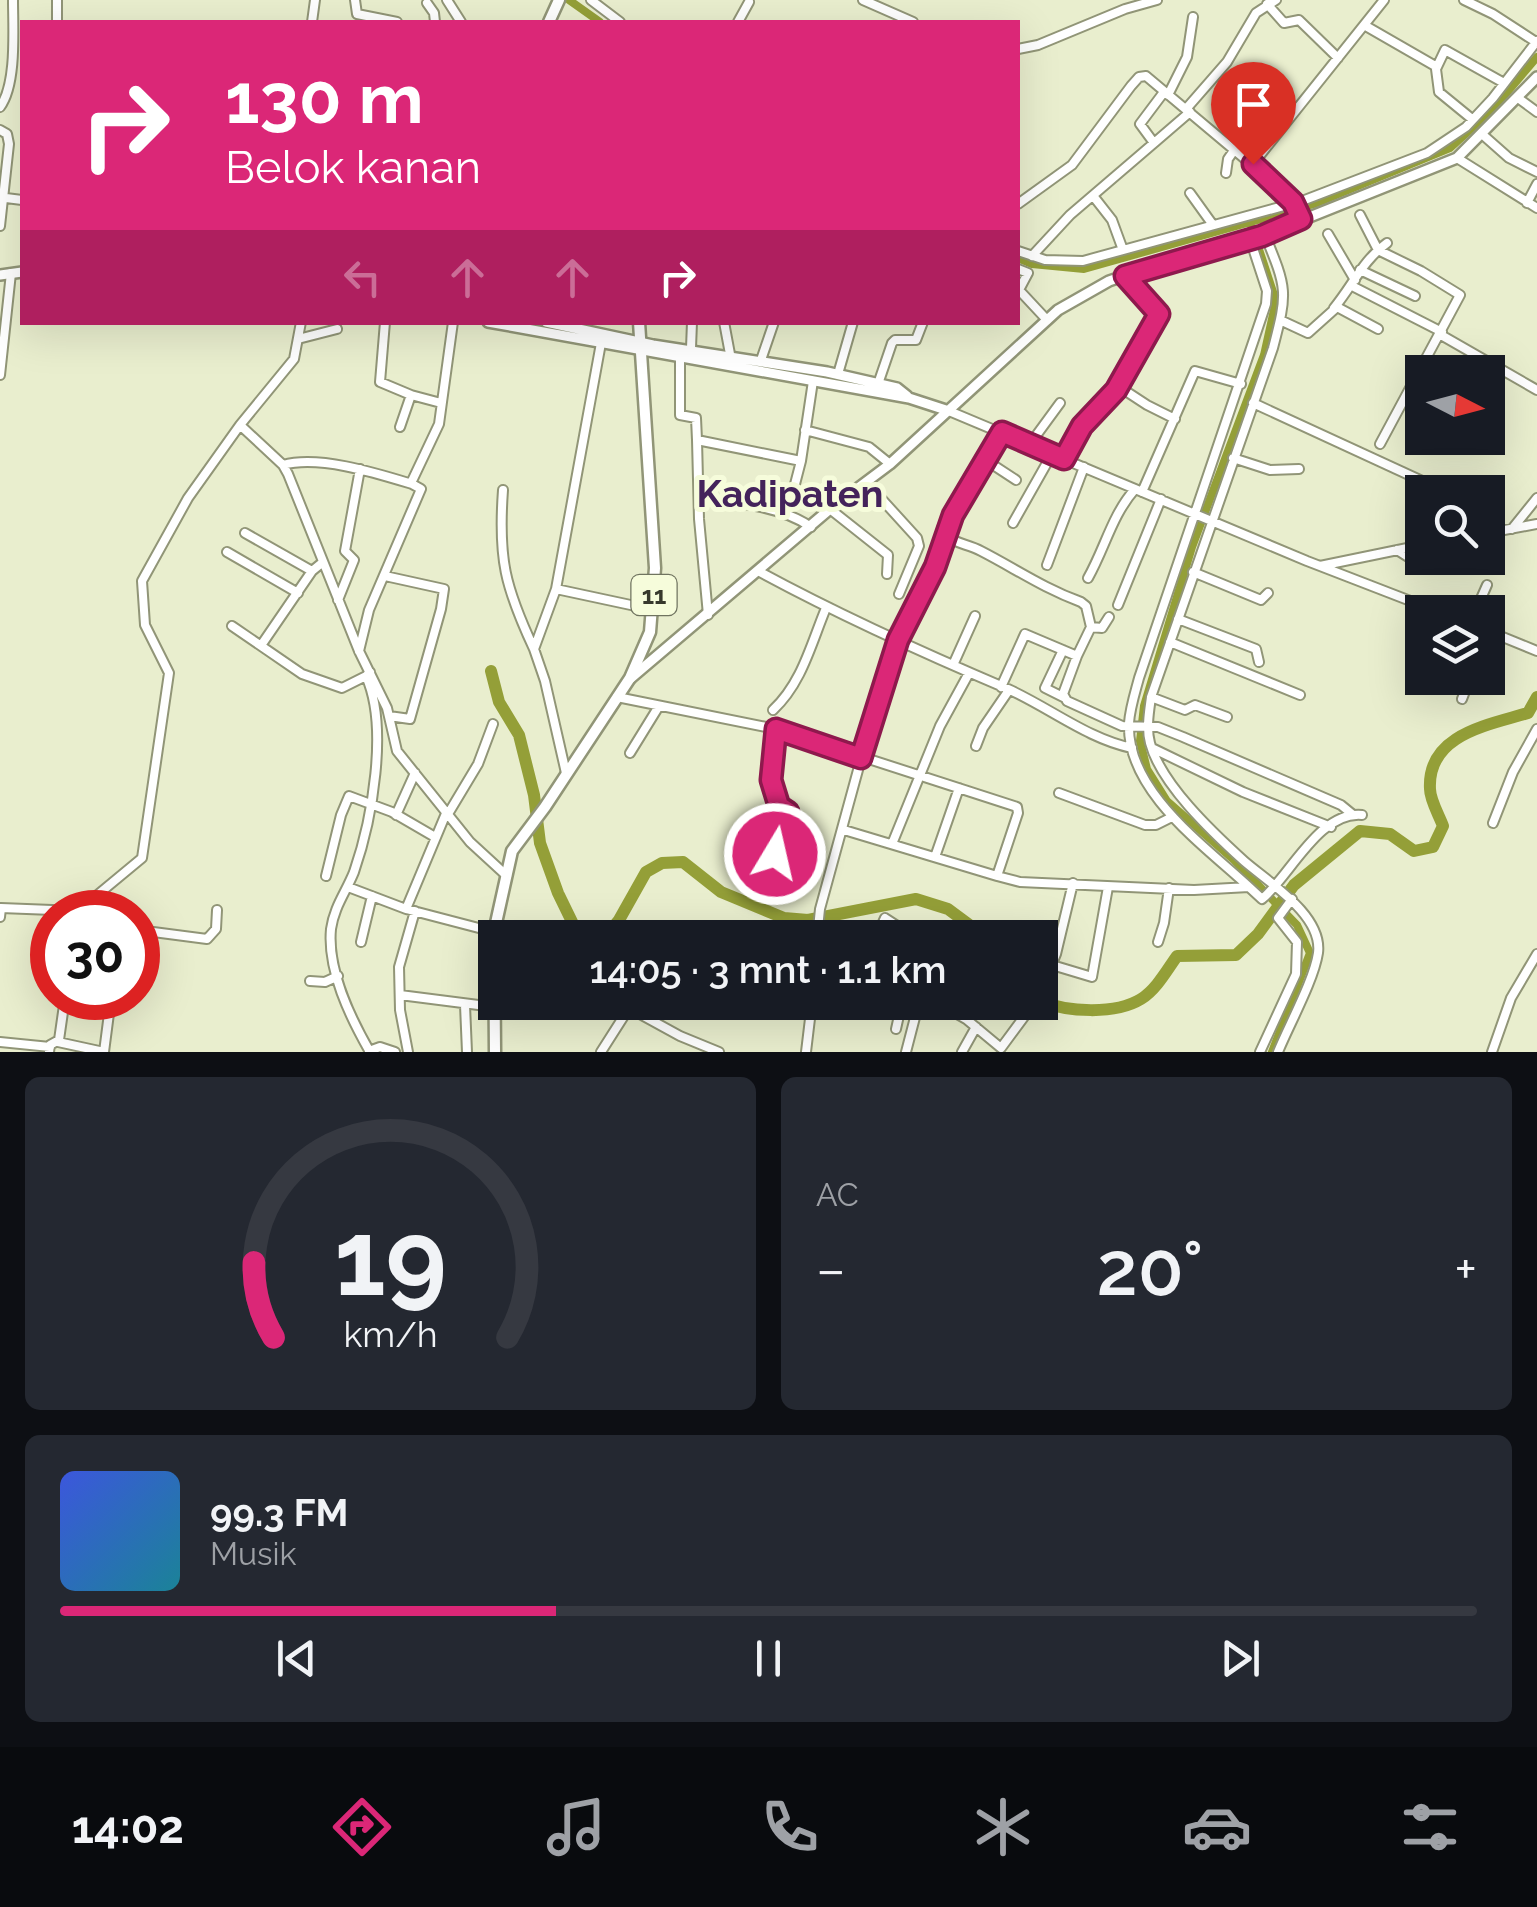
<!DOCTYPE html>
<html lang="id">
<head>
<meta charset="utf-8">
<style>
  :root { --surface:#171b24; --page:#242831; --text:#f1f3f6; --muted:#9ea1a6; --line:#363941; --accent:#db2777 }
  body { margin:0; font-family:Raleway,sans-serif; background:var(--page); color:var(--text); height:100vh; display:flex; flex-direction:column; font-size:38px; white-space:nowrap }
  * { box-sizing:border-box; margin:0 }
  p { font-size:32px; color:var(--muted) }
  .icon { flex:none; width:55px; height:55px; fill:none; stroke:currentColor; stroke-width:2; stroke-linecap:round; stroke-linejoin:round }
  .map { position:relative; height:1052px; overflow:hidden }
  .drawer { display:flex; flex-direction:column; gap:25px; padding:25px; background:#0d0f14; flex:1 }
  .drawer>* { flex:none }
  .hud { position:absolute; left:20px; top:20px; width:1000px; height:305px; border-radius:0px; box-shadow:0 10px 40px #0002; background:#db2777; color:#fff; overflow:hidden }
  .needle { width:65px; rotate:96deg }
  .tools { position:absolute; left:1405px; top:355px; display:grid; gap:20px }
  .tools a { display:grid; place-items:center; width:100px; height:100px; border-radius:0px; background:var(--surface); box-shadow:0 10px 40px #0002; font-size:50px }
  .speed { position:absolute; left:30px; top:890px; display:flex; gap:20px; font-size:50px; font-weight:700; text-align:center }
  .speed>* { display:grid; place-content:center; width:130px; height:130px; border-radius:50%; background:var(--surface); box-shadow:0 10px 40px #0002; line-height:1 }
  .speed .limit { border:15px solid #d22; background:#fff; color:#111 }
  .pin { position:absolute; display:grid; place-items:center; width:85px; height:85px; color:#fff; margin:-102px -42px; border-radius:50% 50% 50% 0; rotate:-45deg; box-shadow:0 0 10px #0007 }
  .pin .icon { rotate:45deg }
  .me { position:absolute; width:110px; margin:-55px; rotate:9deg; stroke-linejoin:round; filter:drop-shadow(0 0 8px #0008) }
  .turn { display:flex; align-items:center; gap:35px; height:210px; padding:0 40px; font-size:45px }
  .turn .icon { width:130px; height:130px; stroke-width:2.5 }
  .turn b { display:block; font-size:70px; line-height:85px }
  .lanes { display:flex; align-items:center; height:95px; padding:0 40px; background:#0003; justify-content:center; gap:50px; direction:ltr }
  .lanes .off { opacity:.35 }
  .big { font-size:75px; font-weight:600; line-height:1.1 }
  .drawer .widget { flex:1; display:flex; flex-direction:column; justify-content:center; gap:15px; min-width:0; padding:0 35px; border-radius:15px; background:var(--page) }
  .drawer .dial { align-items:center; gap:0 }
  .dial svg { height:260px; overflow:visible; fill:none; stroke:var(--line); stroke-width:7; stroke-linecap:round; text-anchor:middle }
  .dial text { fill:var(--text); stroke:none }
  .song { display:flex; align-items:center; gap:30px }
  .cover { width:120px; height:120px; border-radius:15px; background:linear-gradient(135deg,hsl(230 70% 55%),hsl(190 70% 35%)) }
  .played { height:10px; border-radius:5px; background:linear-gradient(90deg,var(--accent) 35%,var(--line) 35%) }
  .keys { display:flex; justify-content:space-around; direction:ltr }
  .heat { display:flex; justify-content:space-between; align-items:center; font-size:55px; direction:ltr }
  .drawer .tiles { flex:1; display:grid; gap:25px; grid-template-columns:1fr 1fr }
  .widget:last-child { grid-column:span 2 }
  .trip { position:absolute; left:478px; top:920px; width:580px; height:100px; border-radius:0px; background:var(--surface); box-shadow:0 10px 40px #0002; font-weight:600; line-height:100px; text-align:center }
  .dock { display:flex; height:160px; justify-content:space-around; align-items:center; background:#090b0e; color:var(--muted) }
  .dock .icon { width:70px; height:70px }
  .dock .on { color:var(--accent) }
  .dock b { font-size:45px; color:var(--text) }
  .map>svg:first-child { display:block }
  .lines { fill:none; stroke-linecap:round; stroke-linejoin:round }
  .canal { stroke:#949f38; stroke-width:8 }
  .river { stroke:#949f38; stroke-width:12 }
  .minor-casing { stroke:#919577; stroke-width:12 }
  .major-casing { stroke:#919577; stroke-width:14 }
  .highway-casing { stroke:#919577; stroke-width:15 }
  .minor { stroke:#fff; stroke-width:8 }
  .major { stroke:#fff; stroke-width:9 }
  .highway { stroke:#fff; stroke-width:10 }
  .route-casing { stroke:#8e194d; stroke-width:25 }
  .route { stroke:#db2777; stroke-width:18 }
  .labels { text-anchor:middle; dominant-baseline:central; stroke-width:10; stroke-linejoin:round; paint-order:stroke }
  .shield { fill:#f6fcdb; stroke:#707460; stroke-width:2.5 }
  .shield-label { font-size:25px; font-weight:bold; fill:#37392c }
  .district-label { font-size:38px; font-weight:bold; fill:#44235b; stroke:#f6fcdb }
</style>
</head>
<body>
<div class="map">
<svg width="1537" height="1052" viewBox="0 0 1537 1052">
  <rect width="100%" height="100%" fill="#e9eece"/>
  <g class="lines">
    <path class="canal" d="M569 0 600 22
      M1250 222 1276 301 1264 355 1192 547 1144 706 1140 741 1147 769 1167 801 1234 860 1297 925 1310 953 1272 1052
      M1018 258 1032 264 1084 269 1314 204 1450 148 1492 110 1537 57"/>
    <path class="river" d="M491 671 499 702 519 735 534 795 540 843 558 893 576 930 599 938
      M604 938 619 920 646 872 662 863 683 862 721 892 784 918 808 920 916 899 948 909 987 938
      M1040 1001C1067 1012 1115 1015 1141 999 1156 990 1167 970 1177 956L1236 955 1258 934 1294 885 1360 831 1390 834 1414 851 1433 847 1443 826C1439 815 1430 800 1430 789 1427 734 1489 725 1528 713L1537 697"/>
    <defs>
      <path id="minor" d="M355 0 357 14 397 22
        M447 0 461 22
        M591 0 620 22
        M863 0 913 22
        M1464 0 1493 14 1536 42
        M427 3 434 13 435 22
        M1267 4 1284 23 1299 20 1338 58
        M57 22V0
        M312 22 315 0
        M738 22 749 2
        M1364 25 1437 67
        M1018 49 1038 45 1125 9 1157 0
        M1168 95 1187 57 1193 17
        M1518 98 1537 112
        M0 107C17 84 13 29 13 0
        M1186 109 1227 62 1256 13 1276 0
        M1472 119 1439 92 1436 69 1445 50 1504 83
        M0 130 7 134 9 144 0 226
        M1483 135 1509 158 1537 172
        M1154 143 1190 112
        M1457 158 1537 208
        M1253 164 1384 0
        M1226 173 1228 159 1235 149
        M1190 193 1213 225
        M1094 197 1112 220 1123 250
        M6 198 22 200
        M1527 203 1537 184
        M1018 204 1072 165 1131 86 1139 77 1146 76 1276 185 1293 202 1301 219
        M1360 215 1378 250 1421 271 1460 295 1380 444
        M1328 234 1355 280
        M1265 235C1287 289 1288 291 1273 348L1151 697C1149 712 1146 728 1150 743 1161 784 1212 832 1244 861 1268 882 1323 915 1318 953 1314 980 1289 1025 1278 1052
        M1018 251 1045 260 1083 261 1302 201 1427 153 1466 127 1493 98 1537 41
        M1032 256 1070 215 1154 143 1140 124 1164 92
        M1018 269 1028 273 1019 290 1047 320
        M1360 270 1415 296
        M1352 286 1442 332
        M1334 308C1353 285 1363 260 1387 243
        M1280 320 1308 333 1337 307 1378 329
        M301 322 294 359 240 425 283 465 288 474 359 651 387 708 397 751 470 842 507 876
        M385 322 380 382 411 395 400 427
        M724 322 730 354
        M1441 335 1537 390
        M298 339 337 329
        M691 348 692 322
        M680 359V415L696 418 697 440
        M761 360 774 322
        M838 374 853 322
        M0 375 11 273
        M878 384 892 343 895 340H916L923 322
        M1118 386 1147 405 1175 419
        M411 395 441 403
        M1253 403 1446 492
        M949 411 1307 561 1439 612
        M805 430 869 447 890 464
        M1030 444 1060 403
        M1233 458 1270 470 1299 469
        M984 459 1016 480
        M1065 459 1082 427 1116 390 1159 314V310L1125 276
        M283 465C319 455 376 473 412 484
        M867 483 917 538 919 546 899 594
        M794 488 801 461
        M503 490C498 559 505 587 534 649
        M1142 492 1195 371 1241 384
        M699 499C735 502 781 506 811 527
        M830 509 888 555 887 574
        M1488 510 1499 515 1495 532
        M1013 523 1052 454
        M1512 529 1537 498
        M245 533 312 571
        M1488 533 1537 524
        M945 535C956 544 968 544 981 551 1016 569 1043 588 1081 602L1086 606 1091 627 1102 628 1109 617
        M1397 550 1419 564
        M227 552 298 593
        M1047 565 1084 467
        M1320 566 1422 545
        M758 571C839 615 923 653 1008 689 1050 708 1088 739 1132 748
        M1193 572 1261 600 1268 593
        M385 576 444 589 441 609 410 719 389 716
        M1088 578C1105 548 1112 515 1135 489
        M556 589 654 610
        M338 600 354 560 345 551 360 469
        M1118 605 1161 499
        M1475 612 1487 585
        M708 615 699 519 697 440 801 461 813 381
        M1178 619 1256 649 1259 662
        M232 626 302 674 342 688 366 676
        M1488 631 1537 651
        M1170 642 1300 695
        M262 644 312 571 323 562
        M359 651 369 610 421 489 412 484V481L439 424 453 322
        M1077 656 1063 694 1067 701 1122 726 1158 727 1183 737 1341 805 1352 814
        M953 665 975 616
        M370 672 366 676C389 727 372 820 354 872 346 892 334 907 331 929 327 970 350 1017 370 1052
        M1001 687 1025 634 1077 656 1091 627
        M617 697 776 729 1017 807 1018 813 997 876 1020 882 1194 890 1249 887 1262 899C1290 876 1319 811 1362 815
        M1063 697 1045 688 1063 650
        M1151 697 1185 710 1195 705 1227 717
        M1462 699 1470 678
        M773 710C802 683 811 644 826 608
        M976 746 983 728 1009 690
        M1152 748 1243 792 1331 827
        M630 753 659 706
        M566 773 545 681 534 649 556 589 601 343
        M1059 793 1145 825H1156L1172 817
        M448 814 478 764 493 724
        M396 815 415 773
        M1493 823 1513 772 1537 729
        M844 830 997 876
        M892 844 940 726 969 673
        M775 853 788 812 779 806 771 780 776 729
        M935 857 959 788
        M326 876 341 815 349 796 392 812 435 837
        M348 887 406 909 494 932
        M1249 887C1205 846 1126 791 1129 723 1130 708 1135 693 1139 678L1266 304 1267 291 1250 239
        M406 909 447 811
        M0 917 1 908 78 911 142 858 169 673 145 625 142 581 188 498 240 425
        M138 930 207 939 216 929 217 910
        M817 938 820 909 861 759 898 640 935 567 953 515 1002 432
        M876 938 885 918 902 929
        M361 942 372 896
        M1158 942 1164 923 1169 888
        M1052 965 1092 977 1108 887
        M310 981 325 982 338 976
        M1040 993 1056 954 1073 883
        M400 995 494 1007
        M618 1002 680 1036 719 1052
        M847 1002 863 1008
        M936 1002 966 1019 1001 1048 1035 1002
        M465 1005 467 1052
        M896 1029 902 1002
        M0 1042 50 1047
        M58 1042 104 1052
        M369 1051 380 1047 395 1052
        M49 1052 50 1045 59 1040 65 998
        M104 1052 111 998
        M408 1052 400 1010 399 967 415 911
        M601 1052 629 1008
        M806 1052 812 1002
        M906 1052 919 1002
        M962 1052 976 1027
        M1260 1052 1296 974 1297 942 1278 918 1292 899
        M1492 1052 1511 998 1537 954"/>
      <path id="major" d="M0 275 22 272
        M488 322 909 398 949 411
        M546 322 653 345 827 372 897 388 907 396
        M631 678 830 509 890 464 1058 310 1109 281 1158 264 1262 236 1457 158 1537 77"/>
      <path id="highway" d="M549 22 559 0
        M495 1052 494 932 512 851 545 807 630 678 650 632 655 568 639 322"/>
    </defs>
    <use href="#minor" class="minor-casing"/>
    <use href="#major" class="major-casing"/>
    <use href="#highway" class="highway-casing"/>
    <use href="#minor" class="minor"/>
    <use href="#major" class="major"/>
    <use href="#highway" class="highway"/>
  </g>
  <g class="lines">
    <defs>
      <path id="route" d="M775 854 788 812 779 806 771 780 776 729 861 758 898 640 935 567 953 515 1002 432 1064 459 1082 426 1116 390 1159 314 1125 276 1262 236 1301 219 1293 202 1253 164"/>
    </defs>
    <use href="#route" class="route-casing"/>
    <use href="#route" class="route"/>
  </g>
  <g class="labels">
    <rect class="shield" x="631.5" y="575" width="45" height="40" rx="8"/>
    <g class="shield-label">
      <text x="654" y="595">11</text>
    </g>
    <g class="district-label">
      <text x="790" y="493">Kadipaten</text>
    </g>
  </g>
</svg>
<div class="tools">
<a><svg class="needle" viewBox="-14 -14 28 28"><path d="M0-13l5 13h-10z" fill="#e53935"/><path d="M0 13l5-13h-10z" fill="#9ea1a6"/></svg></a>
<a><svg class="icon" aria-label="search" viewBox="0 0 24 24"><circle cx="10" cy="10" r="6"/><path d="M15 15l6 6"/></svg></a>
<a><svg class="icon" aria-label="layers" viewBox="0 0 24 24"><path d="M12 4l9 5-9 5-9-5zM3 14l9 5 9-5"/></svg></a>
</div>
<div class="speed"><div class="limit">30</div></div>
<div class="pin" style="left:1253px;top:164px;background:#d93025"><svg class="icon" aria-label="arrive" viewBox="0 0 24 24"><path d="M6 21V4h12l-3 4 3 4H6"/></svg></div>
<svg class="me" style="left:775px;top:854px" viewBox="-20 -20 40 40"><circle r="17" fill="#db2777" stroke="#fff" stroke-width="3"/><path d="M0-11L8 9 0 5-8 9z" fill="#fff"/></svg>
<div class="trip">14:05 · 3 mnt · 1.1 km</div>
<div class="hud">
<div class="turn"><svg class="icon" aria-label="right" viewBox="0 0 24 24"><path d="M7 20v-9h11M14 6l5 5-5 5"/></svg><div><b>130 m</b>Belok kanan</div></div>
<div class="lanes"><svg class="icon off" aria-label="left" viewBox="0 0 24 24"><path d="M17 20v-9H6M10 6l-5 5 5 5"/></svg><svg class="icon off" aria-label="ahead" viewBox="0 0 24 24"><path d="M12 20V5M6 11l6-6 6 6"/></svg><svg class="icon off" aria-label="ahead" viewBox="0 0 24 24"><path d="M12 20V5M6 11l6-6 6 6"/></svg><svg class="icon" aria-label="right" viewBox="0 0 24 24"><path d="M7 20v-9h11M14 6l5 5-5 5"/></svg></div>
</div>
</div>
<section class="drawer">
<div class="tiles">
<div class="widget dial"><svg viewBox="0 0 100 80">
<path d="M14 69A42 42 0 1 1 86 69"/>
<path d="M14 69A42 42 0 0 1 8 46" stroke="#db2777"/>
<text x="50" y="56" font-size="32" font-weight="700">19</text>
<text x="50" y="72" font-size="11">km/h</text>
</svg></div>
<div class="widget"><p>AC</p>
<div class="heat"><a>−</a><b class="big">20°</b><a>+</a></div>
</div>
<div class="widget">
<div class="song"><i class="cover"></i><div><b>99.3 FM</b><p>Musik</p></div></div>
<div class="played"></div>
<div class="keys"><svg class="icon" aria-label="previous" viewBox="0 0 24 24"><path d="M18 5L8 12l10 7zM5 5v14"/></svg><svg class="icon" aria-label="pause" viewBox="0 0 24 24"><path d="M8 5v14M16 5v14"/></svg><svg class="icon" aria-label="next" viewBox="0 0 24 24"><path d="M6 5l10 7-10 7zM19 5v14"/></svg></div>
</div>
</div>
</section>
<nav class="dock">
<b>14:02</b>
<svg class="icon on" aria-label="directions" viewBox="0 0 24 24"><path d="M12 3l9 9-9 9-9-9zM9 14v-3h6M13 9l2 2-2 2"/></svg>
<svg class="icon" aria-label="music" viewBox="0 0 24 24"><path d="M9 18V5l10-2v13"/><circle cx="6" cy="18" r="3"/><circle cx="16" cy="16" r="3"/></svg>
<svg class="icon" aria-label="phone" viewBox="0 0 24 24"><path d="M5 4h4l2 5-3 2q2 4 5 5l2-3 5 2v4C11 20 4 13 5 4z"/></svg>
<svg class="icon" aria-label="climate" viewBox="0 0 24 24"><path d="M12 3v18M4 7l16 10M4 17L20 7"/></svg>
<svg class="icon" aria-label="car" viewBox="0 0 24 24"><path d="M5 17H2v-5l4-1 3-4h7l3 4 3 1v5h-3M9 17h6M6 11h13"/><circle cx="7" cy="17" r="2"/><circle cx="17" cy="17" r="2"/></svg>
<svg class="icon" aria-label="filters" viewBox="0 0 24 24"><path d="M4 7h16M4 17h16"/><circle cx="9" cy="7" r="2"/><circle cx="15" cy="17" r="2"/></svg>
</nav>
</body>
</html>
